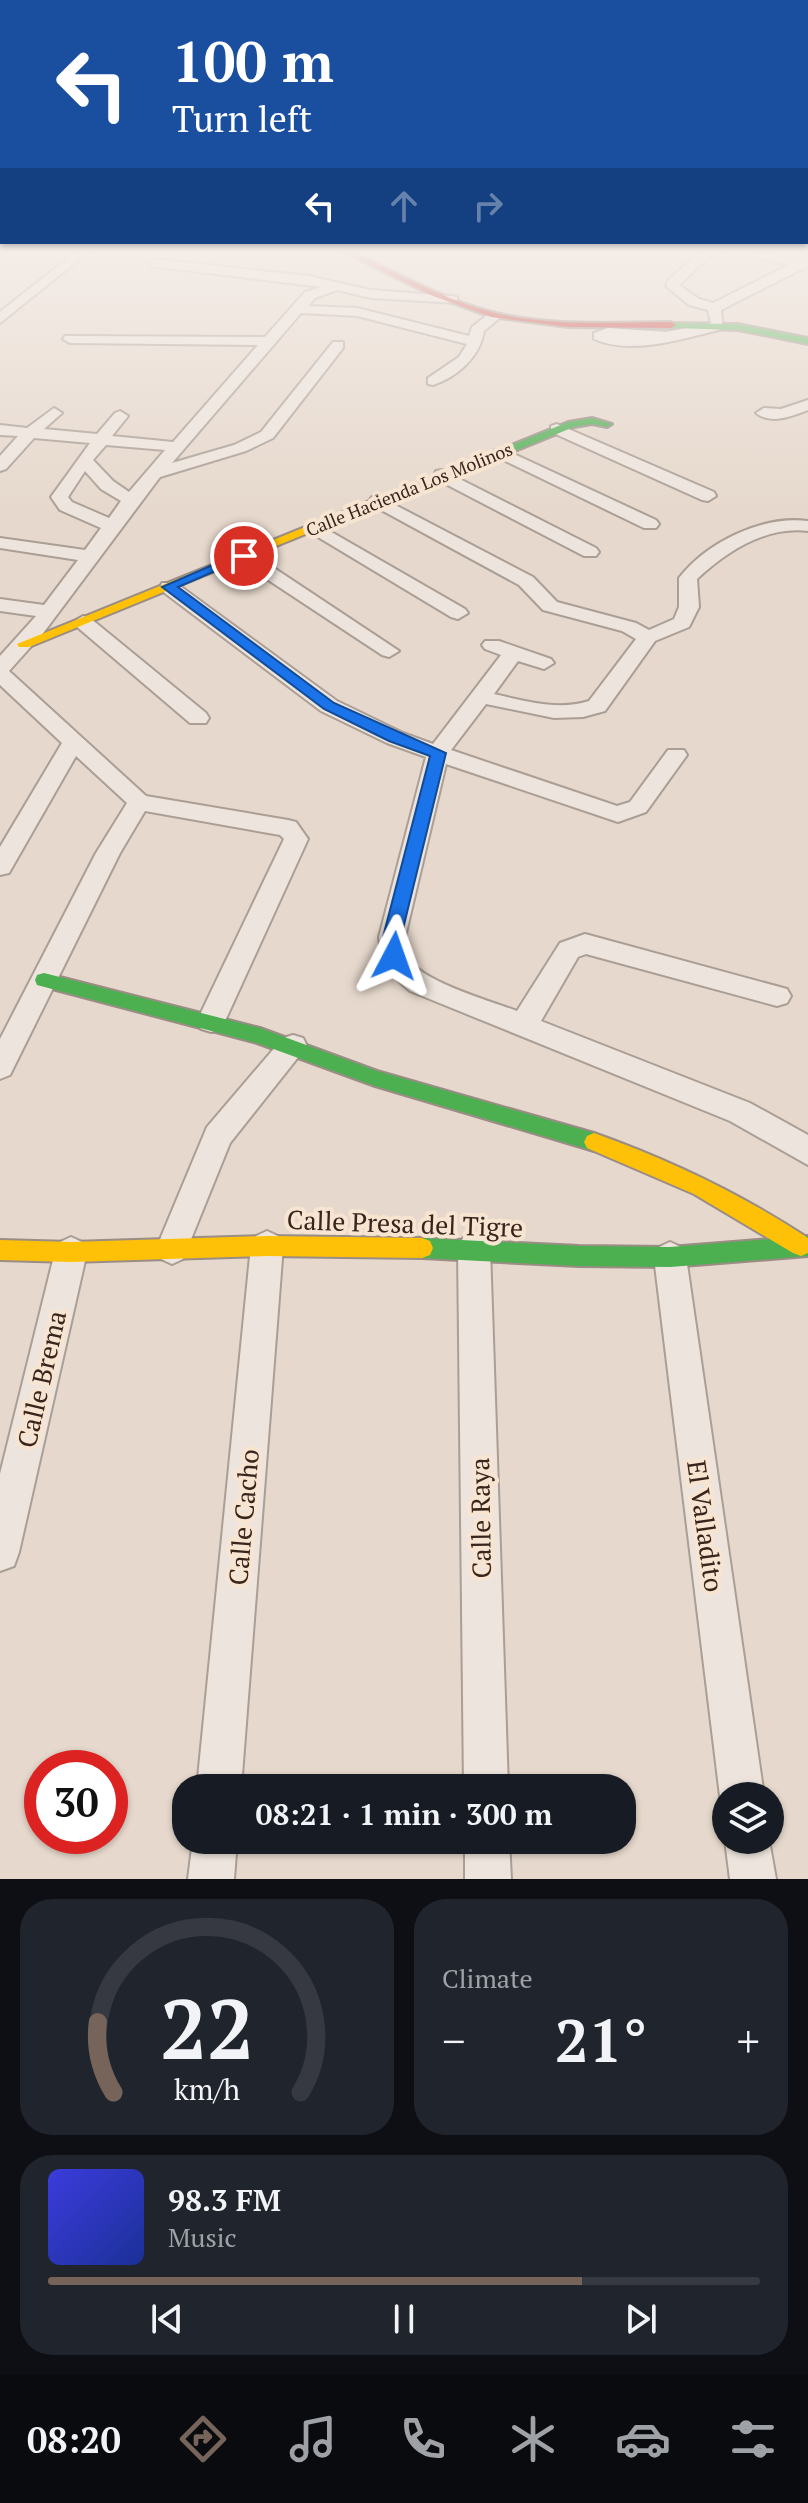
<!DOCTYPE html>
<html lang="en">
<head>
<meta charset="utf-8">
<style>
  :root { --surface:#171b24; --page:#20242c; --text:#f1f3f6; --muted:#9ea1a6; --line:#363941; --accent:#76645a }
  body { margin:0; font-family:"PT Serif",serif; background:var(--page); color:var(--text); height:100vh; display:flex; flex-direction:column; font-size:30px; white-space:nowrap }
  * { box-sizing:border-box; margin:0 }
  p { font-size:26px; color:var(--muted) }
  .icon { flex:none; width:44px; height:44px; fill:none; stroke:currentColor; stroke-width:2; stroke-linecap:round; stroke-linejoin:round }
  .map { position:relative; height:1879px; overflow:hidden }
  .details { display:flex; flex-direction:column; gap:20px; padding:20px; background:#0d0f14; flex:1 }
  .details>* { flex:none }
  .banner { position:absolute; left:0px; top:0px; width:808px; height:244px; box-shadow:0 2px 6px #0004; background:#1a4fa0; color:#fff; overflow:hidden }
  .fabs { position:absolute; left:712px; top:1782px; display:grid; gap:16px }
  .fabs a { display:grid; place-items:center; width:72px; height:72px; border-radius:50%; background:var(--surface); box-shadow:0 2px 6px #0004; font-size:40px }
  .speed { position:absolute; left:24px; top:1750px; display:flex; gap:16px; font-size:40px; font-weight:700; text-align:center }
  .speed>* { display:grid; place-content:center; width:104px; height:104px; border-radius:50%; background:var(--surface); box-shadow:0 2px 6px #0004; line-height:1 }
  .speed .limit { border:12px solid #d22; background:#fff; color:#111 }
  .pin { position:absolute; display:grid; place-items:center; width:68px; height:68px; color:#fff; margin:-34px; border:4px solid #fff; border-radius:50%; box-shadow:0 2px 8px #0007 }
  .me { position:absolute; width:88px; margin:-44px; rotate:4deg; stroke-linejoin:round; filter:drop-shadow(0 0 6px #0008) }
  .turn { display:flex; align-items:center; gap:28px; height:168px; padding:0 40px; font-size:36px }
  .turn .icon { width:104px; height:104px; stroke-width:2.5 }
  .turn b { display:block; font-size:56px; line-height:68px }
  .lanes { display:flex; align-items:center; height:76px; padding:0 40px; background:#0003; justify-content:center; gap:40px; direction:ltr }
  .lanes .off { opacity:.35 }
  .big { font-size:60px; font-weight:700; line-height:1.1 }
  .details .widget { flex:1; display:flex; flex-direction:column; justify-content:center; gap:12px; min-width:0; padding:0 28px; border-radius:32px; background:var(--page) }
  .details .dial { align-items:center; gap:0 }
  .dial svg { height:208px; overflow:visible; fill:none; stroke:var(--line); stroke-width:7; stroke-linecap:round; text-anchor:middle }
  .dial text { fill:var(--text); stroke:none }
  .song { display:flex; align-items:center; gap:24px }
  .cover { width:96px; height:96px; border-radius:12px; background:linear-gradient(135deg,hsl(240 70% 55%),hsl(230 70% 35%)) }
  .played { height:8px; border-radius:4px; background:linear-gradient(90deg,var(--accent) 75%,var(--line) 75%) }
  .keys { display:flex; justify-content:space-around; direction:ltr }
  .heat { display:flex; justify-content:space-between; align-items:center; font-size:44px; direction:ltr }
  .details .tiles { flex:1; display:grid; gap:20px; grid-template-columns:1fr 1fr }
  .widget:last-child { grid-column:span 2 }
  .trip { position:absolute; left:172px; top:1774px; width:464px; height:80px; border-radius:32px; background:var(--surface); box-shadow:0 2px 6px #0004; font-weight:700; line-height:80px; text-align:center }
  .tab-bar { display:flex; height:128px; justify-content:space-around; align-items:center; background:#090b0e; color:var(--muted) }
  .tab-bar .icon { width:56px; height:56px }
  .tab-bar .active { color:var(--accent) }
  .tab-bar b { font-size:36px; color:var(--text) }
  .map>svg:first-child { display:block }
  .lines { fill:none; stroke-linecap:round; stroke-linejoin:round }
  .street-casing { stroke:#aa9e95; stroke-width:4 }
  .fast-casing { stroke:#9a8d85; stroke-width:4 }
  .slow-casing { stroke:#9a8d85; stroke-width:4 }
  .jam-casing { stroke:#9a8d85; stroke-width:4 }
  .street { fill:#ede5dd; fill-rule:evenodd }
  .fast { fill:#4caf50; fill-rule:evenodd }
  .slow { fill:#ffc107; fill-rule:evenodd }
  .jam { fill:#c62828; fill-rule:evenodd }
  .route { fill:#1a73e8; stroke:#114b97; stroke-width:2 }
  .labels { text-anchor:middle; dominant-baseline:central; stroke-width:8; stroke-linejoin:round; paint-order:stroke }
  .far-street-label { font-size:18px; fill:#39251c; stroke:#f7e4d1 }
  .near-street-label { font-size:26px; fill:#39251c; stroke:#f7e4d1 }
</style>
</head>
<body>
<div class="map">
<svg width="808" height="1879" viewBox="0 0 808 1879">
  <rect width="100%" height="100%" fill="#e6d8cc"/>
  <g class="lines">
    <defs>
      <path id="street" d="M78 250H91L0 323V312Z
        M703 250H716L679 285 699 299 713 303 789 265 720 250H745L800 260 808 257V266L721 310 723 329C684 338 633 356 594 339V333L608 328 666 332 711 323 708 310 689 305 666 286 669 279Z
        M155 259 308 276 371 290 452 296 457 297V303L371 298 337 290 315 298 308 306 357 308 469 336 472 327 491 312 503 315 484 331C480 357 457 377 433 385L428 384V378L459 357 467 344 357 316 301 313 172 463 234 445 261 432 333 342H343V348L273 438 246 451 160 477 44 632 9 671 146 796 288 820 296 822 308 839 225 1021 221 1029 211 1032 201 1029 197 1021 284 839 280 835 145 811 120 853 10 1075 0 1079V1039L96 853 127 803 76 756 9 873 0 875V847L62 743 0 685V656L36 616 0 611V599L44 605 78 560 0 548V538L85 550 101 528 60 510 51 497 90 443 34 438 6 469 0 471V456L18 436 0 435V425L27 428 54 408 62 413 44 429 97 434 115 413 120 411 128 416 112 436 173 442 258 345 70 343 63 339 65 336 265 337 305 292 322 287 151 266 149 263ZM106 445 165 450 129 492 113 481 93 460ZM85 471 101 489 121 501 109 518 72 502 68 497Z
        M808 400V410C792 416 771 425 756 413L764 408 781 409Z
        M557 424 714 492 716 496 708 501 702 500 551 432V426Z
        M501 448 656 520 659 524 656 528H644L495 456V450Z
        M442 470 596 548 599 552 596 556H584L436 479 434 475 436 471Z
        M378 496 533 577 557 602 636 623 649 630 674 619 679 607V578C707 542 762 515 808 521V531C766 526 727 551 697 579L699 607 689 627 655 641 605 711 583 717 554 718 486 704 451 750 617 806 630 802 668 750H684L687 755 646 812 618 822 446 764 405 937C406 943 405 950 407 956 416 980 493 1002 517 1011L560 943 585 934 787 989 791 996 787 1003 777 1006 586 954 578 957 541 1021 750 1103 808 1135V1165L730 1121 410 991C391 976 381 962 379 937L426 757 387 743 321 711 162 591 160 587 162 583H176L337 701 403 733 433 744 501 655 485 649 482 645 485 641H499L551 659 554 663 544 669 518 661 494 694C525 701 558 711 589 701L636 639 622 631 543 610 519 585 372 505 369 501 372 497Z
        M314 522 465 609 468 613 458 619 451 617 308 531 305 527 308 523Z
        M244 551 250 552 399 651 389 657 382 655 238 560 235 556Z
        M83 616 90 618 206 713 209 718 206 723H190L76 626 73 622Z
        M293 1035 303 1038 307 1046 230 1143 183 1259 172 1264 161 1259 156 1249 207 1127 283 1038Z
        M267 1231 278 1236 283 1246 241 1788H197L251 1246 256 1236Z
        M474 1233 485 1238 490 1248 508 1788H464L458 1248 463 1238Z
        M71 1237 82 1242 87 1252 19 1552 14 1566 0 1571V1474L55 1252 60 1242Z
        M670 1242 681 1247 686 1257 764 1796H726V1810L720 1796 654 1257 659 1247Z
        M726 1837V1840H769L776 1879H730L725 1840Z
        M193 1840H237L234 1879H188Z
        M465 1840H509L511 1879H465Z"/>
      <path id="fast" d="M668 323 738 324 808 338V344L738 330 671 328Z
        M592 418 612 424 607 427 592 424 574 427 382 505 372 502 568 422Z
        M44 973 260 1028 377 1071 594 1133 601 1136 604 1142 601 1148 594 1151 375 1086 257 1043 37 985 35 980 37 975Z
        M808 1236V1256L670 1267 579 1266 422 1258 414 1255 411 1248 414 1241 422 1238 579 1246 670 1247Z"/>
      <path id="slow" d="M374 499 384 502 29 647H19L17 644Z
        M594 1133C670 1160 741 1194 808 1238V1253L801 1256 793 1253 694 1194 587 1148 584 1142 587 1136Z
        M267 1236 422 1238 430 1241 433 1248 430 1255 422 1258 267 1256 71 1262 0 1260V1240L71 1242Z"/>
      <path id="jam" d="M339 250H349C396 272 442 299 492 312 550 327 612 322 671 322L676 325 671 328 568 327 491 317 433 296Z"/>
    </defs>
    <use href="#street" class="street-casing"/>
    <use href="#fast" class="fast-casing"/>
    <use href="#slow" class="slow-casing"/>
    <use href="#jam" class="jam-casing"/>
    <use href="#street" class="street"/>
    <use href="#fast" class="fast"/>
    <use href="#slow" class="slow"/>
    <use href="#jam" class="jam"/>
  </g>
  <linearGradient id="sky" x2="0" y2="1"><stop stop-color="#95bcd6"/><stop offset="0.49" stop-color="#f4ede8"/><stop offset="1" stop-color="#f4ede8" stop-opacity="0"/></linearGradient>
  <rect width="808" height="513" fill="url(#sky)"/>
  <path class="route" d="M240 553 250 556 178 587 334 703 446 753 401 937 404 956 401 961H388L383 937 430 756 389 741 324 709 162 587Z"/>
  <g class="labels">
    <g class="far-street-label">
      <text transform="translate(409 489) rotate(-22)">Calle Hacienda Los Molinos</text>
    </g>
    <g class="near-street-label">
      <text transform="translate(405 1223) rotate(2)">Calle Presa del Tigre</text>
      <text transform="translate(41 1379) rotate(-77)">Calle Brema</text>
      <text transform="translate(243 1517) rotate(-85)">Calle Cacho</text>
      <text transform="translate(480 1518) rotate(-91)">Calle Raya</text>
      <text transform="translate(706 1526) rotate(82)">El Valladito</text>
    </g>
  </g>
</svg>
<div class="fabs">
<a><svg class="icon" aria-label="layers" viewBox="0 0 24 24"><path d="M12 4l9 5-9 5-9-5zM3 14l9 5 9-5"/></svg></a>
</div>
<div class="speed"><div class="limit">30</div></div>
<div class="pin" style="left:244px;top:556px;background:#d93025"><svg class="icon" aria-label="arrive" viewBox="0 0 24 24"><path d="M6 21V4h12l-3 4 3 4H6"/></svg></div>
<svg class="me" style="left:394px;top:956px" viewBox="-20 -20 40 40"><path d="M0-17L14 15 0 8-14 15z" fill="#1a73e8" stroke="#fff" stroke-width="4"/></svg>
<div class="trip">08:21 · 1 min · 300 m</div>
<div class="banner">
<div class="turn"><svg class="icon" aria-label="left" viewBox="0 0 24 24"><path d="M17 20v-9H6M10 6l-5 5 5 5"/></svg><div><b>100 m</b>Turn left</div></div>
<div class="lanes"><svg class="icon" aria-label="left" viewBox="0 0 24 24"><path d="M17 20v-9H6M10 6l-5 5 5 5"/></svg><svg class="icon off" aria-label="ahead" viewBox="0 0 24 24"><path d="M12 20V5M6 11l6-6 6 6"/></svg><svg class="icon off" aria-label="right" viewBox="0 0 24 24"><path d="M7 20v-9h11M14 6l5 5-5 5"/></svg></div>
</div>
</div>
<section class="details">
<div class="tiles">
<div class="widget dial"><svg viewBox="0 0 100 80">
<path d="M14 69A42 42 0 1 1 86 69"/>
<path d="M14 69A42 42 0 0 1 8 42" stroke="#76645a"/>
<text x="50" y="56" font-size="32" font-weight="700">22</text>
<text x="50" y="72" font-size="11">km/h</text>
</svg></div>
<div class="widget"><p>Climate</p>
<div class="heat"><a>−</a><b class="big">21°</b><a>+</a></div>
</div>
<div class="widget">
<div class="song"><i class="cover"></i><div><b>98.3 FM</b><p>Music</p></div></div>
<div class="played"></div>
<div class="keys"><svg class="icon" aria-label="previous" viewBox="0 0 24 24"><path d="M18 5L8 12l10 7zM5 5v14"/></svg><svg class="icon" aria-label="pause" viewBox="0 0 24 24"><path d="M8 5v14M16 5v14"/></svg><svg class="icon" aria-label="next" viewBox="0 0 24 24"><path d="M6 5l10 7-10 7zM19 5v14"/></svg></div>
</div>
</div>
</section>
<nav class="tab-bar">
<b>08:20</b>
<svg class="icon active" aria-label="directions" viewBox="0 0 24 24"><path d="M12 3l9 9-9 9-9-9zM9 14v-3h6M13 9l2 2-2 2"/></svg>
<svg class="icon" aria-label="music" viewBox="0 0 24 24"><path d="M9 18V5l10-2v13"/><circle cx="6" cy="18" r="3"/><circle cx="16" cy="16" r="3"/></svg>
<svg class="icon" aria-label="phone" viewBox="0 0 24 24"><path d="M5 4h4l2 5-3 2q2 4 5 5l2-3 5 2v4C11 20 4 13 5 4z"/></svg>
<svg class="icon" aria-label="climate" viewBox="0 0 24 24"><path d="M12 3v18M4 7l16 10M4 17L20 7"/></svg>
<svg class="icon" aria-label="car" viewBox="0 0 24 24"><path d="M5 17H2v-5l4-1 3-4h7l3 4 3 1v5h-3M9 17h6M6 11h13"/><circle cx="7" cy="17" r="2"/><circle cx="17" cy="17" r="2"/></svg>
<svg class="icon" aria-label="filters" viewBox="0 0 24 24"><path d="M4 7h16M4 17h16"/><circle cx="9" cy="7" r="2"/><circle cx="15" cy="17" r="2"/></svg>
</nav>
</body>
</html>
